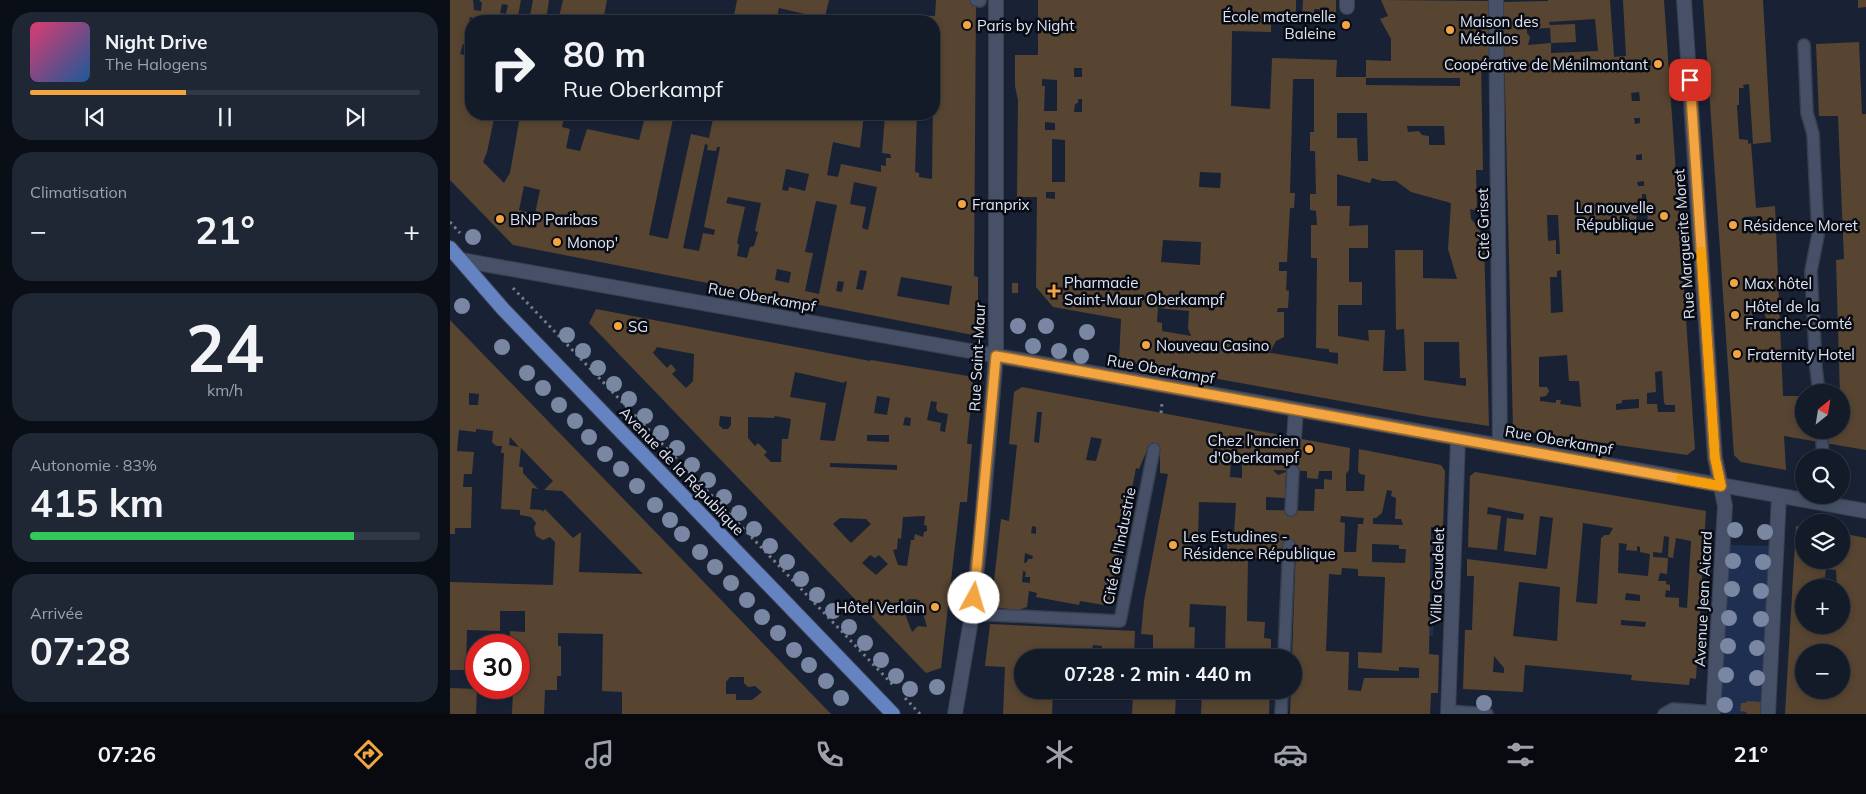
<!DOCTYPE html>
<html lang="fr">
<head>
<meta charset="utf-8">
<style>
  :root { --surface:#131a28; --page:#202734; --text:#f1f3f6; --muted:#9da1a8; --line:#323845; --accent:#f2a541 }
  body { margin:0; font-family:Mulish,sans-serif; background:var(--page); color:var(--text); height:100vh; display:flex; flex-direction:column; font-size:19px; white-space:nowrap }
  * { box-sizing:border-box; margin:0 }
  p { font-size:16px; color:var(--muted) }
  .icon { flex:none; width:28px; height:28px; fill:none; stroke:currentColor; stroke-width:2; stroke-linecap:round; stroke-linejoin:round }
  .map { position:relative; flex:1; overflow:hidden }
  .details { display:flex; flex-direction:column; gap:12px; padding:12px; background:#0a0e16; width:450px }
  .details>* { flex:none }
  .guide { position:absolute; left:15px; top:15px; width:475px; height:105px; border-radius:20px; box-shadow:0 2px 8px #0003,0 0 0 1px var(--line); background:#131a28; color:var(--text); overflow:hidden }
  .needle { width:32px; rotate:30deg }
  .controls { position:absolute; left:1345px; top:384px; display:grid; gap:10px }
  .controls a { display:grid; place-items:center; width:55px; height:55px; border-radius:50%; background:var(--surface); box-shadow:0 2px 8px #0003,0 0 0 1px var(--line); font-size:25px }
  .speed { position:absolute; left:15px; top:634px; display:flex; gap:10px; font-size:25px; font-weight:700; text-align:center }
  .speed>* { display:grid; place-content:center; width:65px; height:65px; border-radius:50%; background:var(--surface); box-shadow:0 2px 8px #0003,0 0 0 1px var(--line); line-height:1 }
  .speed .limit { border:8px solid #d22; background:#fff; color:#111 }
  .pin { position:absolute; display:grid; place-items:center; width:42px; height:42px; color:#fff; margin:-21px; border-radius:10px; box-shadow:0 2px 8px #0006 }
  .me { position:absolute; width:55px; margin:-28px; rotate:6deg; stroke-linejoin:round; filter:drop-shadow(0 0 4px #0008) }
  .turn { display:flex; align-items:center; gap:18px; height:105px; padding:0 15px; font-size:22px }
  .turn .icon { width:65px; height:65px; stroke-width:2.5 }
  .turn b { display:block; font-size:35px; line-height:42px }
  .big { font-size:38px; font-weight:700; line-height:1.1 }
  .details .widget { flex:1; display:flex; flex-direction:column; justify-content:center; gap:8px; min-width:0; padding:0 18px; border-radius:20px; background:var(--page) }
  .details .dial { align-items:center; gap:0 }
  .dial b { font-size:65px; line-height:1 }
  .song { display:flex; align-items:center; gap:15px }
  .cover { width:60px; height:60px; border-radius:8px; background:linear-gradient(135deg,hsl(340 70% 55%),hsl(210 70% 35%)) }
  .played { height:5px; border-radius:2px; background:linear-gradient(90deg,var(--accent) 40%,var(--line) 40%) }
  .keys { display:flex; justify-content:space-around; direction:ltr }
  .heat { display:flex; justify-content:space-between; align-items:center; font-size:28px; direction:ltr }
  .charge { height:8px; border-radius:4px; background:linear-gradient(90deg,#34c759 83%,var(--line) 0) }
  .trip { position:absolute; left:564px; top:649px; width:288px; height:50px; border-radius:25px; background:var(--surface); box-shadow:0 2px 8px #0003,0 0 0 1px var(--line); font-weight:700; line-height:50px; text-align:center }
  .dock { display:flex; height:80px; justify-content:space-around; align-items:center; background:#080a10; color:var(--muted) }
  .dock .icon { width:35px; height:35px }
  .dock .current { color:var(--accent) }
  .dock b { font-size:22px; color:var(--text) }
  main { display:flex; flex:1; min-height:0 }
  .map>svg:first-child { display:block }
  .green { fill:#1f2f52 }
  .building { fill:#574531; fill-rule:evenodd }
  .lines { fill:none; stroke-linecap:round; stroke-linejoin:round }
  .service-casing { stroke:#383f4f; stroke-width:14 }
  .pedestrian-casing { stroke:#383f4f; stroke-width:16 }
  .minor-casing { stroke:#383f4f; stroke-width:16 }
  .tertiary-casing { stroke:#383f4f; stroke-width:16 }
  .primary-casing { stroke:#383f4f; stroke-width:16 }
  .path { stroke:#757d8d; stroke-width:3; stroke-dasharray:2.5 4; stroke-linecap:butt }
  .service { stroke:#465168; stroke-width:11 }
  .pedestrian { stroke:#465168; stroke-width:14 }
  .minor { stroke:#465168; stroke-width:14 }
  .tertiary { stroke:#465168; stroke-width:14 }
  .primary { stroke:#6582c1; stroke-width:14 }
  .tree { fill:#7987a3 }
  .route-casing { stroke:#9d6b2a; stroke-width:12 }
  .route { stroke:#f2a541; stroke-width:9 }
  .slow { stroke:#f59e0b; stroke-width:9 }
  .poi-dot { fill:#f2a541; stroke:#080b14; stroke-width:2 }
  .labels { text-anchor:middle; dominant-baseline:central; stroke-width:5; stroke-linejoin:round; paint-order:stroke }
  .poi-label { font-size:15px; fill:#dee5f2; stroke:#080b14; text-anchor:start }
  .street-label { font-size:15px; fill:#dee5f2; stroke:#080b14 }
</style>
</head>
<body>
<main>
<section class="details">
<div class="widget">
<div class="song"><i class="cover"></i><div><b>Night Drive</b><p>The Halogens</p></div></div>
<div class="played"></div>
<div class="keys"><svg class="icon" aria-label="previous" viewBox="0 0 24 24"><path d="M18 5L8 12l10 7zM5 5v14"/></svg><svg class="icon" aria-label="pause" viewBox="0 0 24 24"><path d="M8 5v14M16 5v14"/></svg><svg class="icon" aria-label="next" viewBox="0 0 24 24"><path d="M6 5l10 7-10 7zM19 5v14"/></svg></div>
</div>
<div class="widget"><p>Climatisation</p>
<div class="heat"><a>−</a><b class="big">21°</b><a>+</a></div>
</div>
<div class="widget dial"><b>24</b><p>km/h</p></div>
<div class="widget"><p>Autonomie · 83%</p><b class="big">415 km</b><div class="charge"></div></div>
<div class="widget"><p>Arrivée</p><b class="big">07:28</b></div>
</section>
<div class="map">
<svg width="1416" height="714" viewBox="0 0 1416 714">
  <rect width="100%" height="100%" fill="#192235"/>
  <path class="green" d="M981 537H986L985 579 981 580Z
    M1278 545 1321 546 1311 714H1268Z
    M980 598 984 600 983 636H979Z"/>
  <path class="building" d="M0 0H23L24 10 31 11 32 3 29 0H71L67 21H35L20 17 17 31 21 32V46L13 44 10 54 21 57V114H45L37 152 33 162 54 183 60 173 70 116 86 119 88 114H115L112 127 120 129 116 148 130 151 137 129 189 140 194 121 166 114H224L199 235 218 239 241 134 259 138 264 114H358L374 117V114H414L410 148 383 142 377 175 388 177 391 164 431 172V165L436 166V158H441L440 154 432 153 435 114H467L465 172 469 173V177L482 179 484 21H449V15L485 16 486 0H526L524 276 528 277V336L63 245 0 180ZM52 4 58 5 56 14 50 13ZM255 144 258 145 257 150 266 151 267 147H270L254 227 265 230 264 235 253 233 249 251 233 248ZM336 169 359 174 355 191 339 187 338 191 332 190ZM404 182 427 187 418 230 412 228 416 207 400 204ZM74 186 90 190 85 214 69 210ZM278 197 311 203 305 231 308 232 304 246 300 247 297 258 287 256 289 245 287 243 295 207 276 203ZM366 201 387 205 369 294 355 291 363 253 355 252ZM327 269 341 272 339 283 325 280ZM410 270 417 271 413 290 406 289ZM451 277 502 286 499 305 447 296ZM388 281 394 282 392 292 386 291Z
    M83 0H99L96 21H79Z
    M113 0H157L153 21H126L127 18 121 17 120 21H108Z
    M287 0H379L374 21 359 17V15L329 8 326 21H283Z
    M588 0H846V17L821 16V32L782 31 781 106 820 109 822 58 887 60 886 77H916V60L941 61V39L930 19 938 16 931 0 1039 1 1041 60 1031 61 1033 170H1026L1027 211 1020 209 1021 219 1029 228 1034 241 1039 426 973 416 669 361 671 319 603 307 586 287 587 197H567L568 100 565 86V55H588ZM1002 60H1009V68H1002ZM624 68H632V77H624ZM916 78H1010V86L916 85ZM592 79 607 80V111H594L595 86H592ZM843 79H864V132H860V151H865L866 194H860V210L866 211 867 225H861V258H867L866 348 879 349V352L888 353V364L815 352H820L826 341 834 337V312H827L828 308H838L839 291 836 290 837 271H829V262H837L840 208H844L845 193H840ZM628 99H632V112H624L625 104 628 103ZM887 113H917L918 161H908L907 138H887ZM595 122 605 123V130H595ZM957 126H994L995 145H979V136L972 135 969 131 958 132ZM602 139 615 140V182H602ZM750 172 771 173 770 188 749 187ZM887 174 920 183 922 178 932 181H946L961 192 1001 203 998 249 1007 279 973 278V250H945L946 330 954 329 956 371H933L935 330H918L919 341 888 336V305H912V282H899V248H918V225L899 226 900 206H887ZM596 192H605V199L596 198ZM713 240 751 242 750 265 711 262ZM708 308 739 311 738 328 741 336 712 331V323L707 322ZM974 342H1009L1010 378H1016V386L974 380Z
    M853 0H886V19L869 18V9H864V18H852Z
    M1098 0H1160L1164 57 1176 56 1173 0H1214L1245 449 1237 455 1063 430 1053 2 1098 1ZM1145 19 1148 51 1101 53V43L1078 45 1080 37 1077 33V29L1100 28 1101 43 1126 42 1125 24 1100 25 1099 22ZM1196 60H1201V66L1196 67ZM1189 92 1190 101H1182L1181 93ZM1184 118H1190V123L1185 124ZM1192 154V160H1186V155ZM1194 181V186H1188L1187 182ZM1192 194H1196L1198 223 1187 224 1186 212H1190V209L1192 208ZM1097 215H1108L1110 254H1106V240L1098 241ZM1111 270 1113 312 1101 313 1100 277H1107V271ZM1117 355 1119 381H1129L1131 407 1110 404 1111 400H1106V403L1090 401V397L1096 396 1099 391 1097 387H1089V357ZM1212 371 1214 403 1216 405H1225V412H1208L1207 404H1197V393L1206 392 1205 372ZM1189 399V408L1166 410V404L1172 403V400Z
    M1253 0H1313L1321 142 1303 144 1299 84 1293 85 1294 88H1289V105H1287L1289 139 1298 140V144L1301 143 1306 208 1325 206 1333 396H1354V430H1391L1386 260 1394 259 1388 116H1369L1366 44 1409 42 1412 114H1416V450L1334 436 1336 470 1291 462 1284 455ZM1311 216 1312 235H1309L1308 232H1295L1294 217ZM1314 299 1316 323 1312 319 1303 320 1302 303H1311Z
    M1408 0H1416V7L1408 8Z
    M401 16H430V21H400Z
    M562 283H568V293H562Z
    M146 309 420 361 421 360 518 376 523 384 517 444H522L517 502H510L491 668 476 673 139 323ZM207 347 244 354 243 381 236 388 222 374 226 370 221 364 217 368 203 353ZM345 372 394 383 395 381 397 382 385 441 370 440 376 403 340 397ZM427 396 440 398 437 415 424 413ZM481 401 487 402 486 408 488 412 498 414 495 432 490 431 491 423 477 420ZM270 416 281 417V425L278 429H273L269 425ZM325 416 341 419 338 439H332L331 462H321L314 455 317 452 308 443 305 446 298 438V417L324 418ZM455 417 461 418 460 426 453 425ZM417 435H439V442L417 441ZM380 463 447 465V470L380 467ZM475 516 474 525 477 526V531L474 532 473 537 465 534 464 540H461L457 566 448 565 443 550 447 549 448 538 451 539 453 517ZM390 518 416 519 421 524 401 543 383 524ZM420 555 425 558 429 555 438 564 426 575 412 563ZM459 599 470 600 471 607 477 627 468 626 462 632 453 609 450 607Z
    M0 320 221 548 381 714H172V692L152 691 153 634 108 633V646H111V676H107V690H95L94 714H62L63 689H58V688H69V645H60V631L75 632V611H50V631L17 630 16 670H0V582L103 585 105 542 100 537 93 540 86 536 84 528 86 523 81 517 70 515V510L51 509 54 453H51L52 446H46L42 442 43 431 26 429V432L9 430 7 451 24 452 22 474H14L13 487H22L21 528H5V534H0ZM19 393 29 394 28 405H19ZM60 437 69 447 59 445ZM71 448 103 481 94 490 112 491 193 574 129 572 131 532 123 538 95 509 92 512V510L80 509 82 488 88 489 73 473V467H69ZM280 677H294V683L298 687 305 686 312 692 302 700H286V694H276V682Z
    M572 387 900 448 899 470 896 474V491H914L915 475 910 474 908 471 909 449 991 465 995 471 993 528 981 527 979 654 989 655 988 693H981L980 714H840L846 546 833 545 828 558H798L797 621 815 622 814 638 821 639V658H775L776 606 740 604 739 627H745L744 658H703V635L691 634 694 601 718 474 710 473V450L698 448 689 469 686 468 660 601 656 600 654 605 630 601 629 605 586 597 587 593 579 591 577 607 568 610 541 607 551 519 559 521 567 445 559 444 564 392ZM587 412H592L589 443 584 442ZM641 437 652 439 646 461 636 460ZM781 457 794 458V463H792V478L780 477ZM823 470 857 471V478L868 479 869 471H882V480L874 479V489H865L864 511 816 510V497L835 498 836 472 828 475ZM937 490 942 491 941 496 946 498 945 519H951L953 525 923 524V518H926L932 513ZM749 502 786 503 784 535 787 538H792V543L777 542V558L745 557 741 552 742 538H748ZM891 516 914 518 913 524H908L906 552H894L895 523 890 522ZM582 526 586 527V534L581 533ZM922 544 949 545V549H956L955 563 922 562ZM575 553 583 556 582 559H578L577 562 574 563ZM892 568 908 569V576L935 577 932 653 908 652V668L949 671V667L969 668V678H914L911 691 898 690 899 652 876 651 879 574 891 575ZM573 571 576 572 575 577H580V583L572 582Z
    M1025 472 1256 511 1246 679 1240 678 1239 685 1202 682 1181 680 1182 675 1075 665 1073 692 1013 689 1015 630H1022L1024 576H1017V559L1097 569 1103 518 1090 516 1086 555 1054 551 1057 518 1073 520 1074 514 1038 507 1037 514 1051 516 1047 550 1018 547 1020 476ZM1133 523 1163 528 1159 535H1155L1151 538 1147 604 1126 602ZM1214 536 1219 537 1218 557 1223 558 1226 538 1241 541 1237 608 1229 607V598L1215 597 1216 590 1220 591V585L1216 584V581H1208L1210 573 1217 574 1218 558 1203 557V552L1212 553ZM1169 543 1177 544 1176 550 1187 551V546L1190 547V552L1200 554 1198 576 1168 573ZM1069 582 1110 587 1107 641 1063 636ZM1176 593 1190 595V601L1175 600ZM1171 620 1196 622 1195 627 1171 625ZM1044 656 1054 668V673L1043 672Z
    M1346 526 1354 527V560H1391V533L1416 538V714H1335ZM1376 569 1386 570 1387 588H1391V625H1354V588H1369L1370 578 1375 577ZM1365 645 1384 646 1383 649 1365 648ZM1354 652H1391V690H1354Z
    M540 624 685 631 684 658H651L652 646 643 645 642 650H627L626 658H572V690H603L602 714H553L555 667 535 666Z
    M0 688 27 689 26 714H0Z
    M774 690H820L819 714H751L752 692 773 693Z
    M683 693 726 695 725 714H682Z
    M1297 701 1311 702V714H1296L1297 712 1290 711 1291 703H1296Z"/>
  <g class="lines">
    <defs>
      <path id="service" d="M526 0 530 1
        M1354 45 1357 113 1363 134 1368 235 1361 271 1366 368 1369 392
        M1372 442 1373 458
        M841 510 843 471
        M522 614 670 621 704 449
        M834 658 839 545
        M998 711 1037 714
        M831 714 832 690
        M1214 714 1223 709 1263 712"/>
      <path id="pedestrian" d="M897 7V0"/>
      <path id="minor" d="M1234 0 1265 458 1275 506 1263 714
        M1046 1 1050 446
        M844 438 846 410
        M505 714 522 614 531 532 546 356V0
        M998 714 1008 439
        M1318 714 1329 496"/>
      <path id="tertiary" d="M11 260 1416 511"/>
      <path id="primary" d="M0 248 53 309 443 714"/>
    </defs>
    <use href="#service" class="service-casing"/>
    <use href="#pedestrian" class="pedestrian-casing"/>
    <use href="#minor" class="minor-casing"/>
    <use href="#tertiary" class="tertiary-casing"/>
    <use href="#primary" class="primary-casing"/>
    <path class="path" d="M0 222 10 233
      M63 288 444 686
      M711 413 712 403
      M455 698 470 714"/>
    <use href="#service" class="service"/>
    <use href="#pedestrian" class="pedestrian"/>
    <use href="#minor" class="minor"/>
    <use href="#tertiary" class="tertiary"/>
    <use href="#primary" class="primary"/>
  </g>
  <g class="tree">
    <circle cx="23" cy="237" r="8"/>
    <circle cx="12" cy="306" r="8"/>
    <circle cx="568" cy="326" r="8"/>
    <circle cx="596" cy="326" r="8"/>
    <circle cx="637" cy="332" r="8"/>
    <circle cx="117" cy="335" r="8"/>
    <circle cx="583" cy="346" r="8"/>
    <circle cx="52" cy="347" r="8"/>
    <circle cx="133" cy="351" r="8"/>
    <circle cx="609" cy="351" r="8"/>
    <circle cx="631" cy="356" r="8"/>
    <circle cx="148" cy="368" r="8"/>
    <circle cx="77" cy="373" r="8"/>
    <circle cx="164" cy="384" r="8"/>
    <circle cx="93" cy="388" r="8"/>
    <circle cx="179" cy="399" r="8"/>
    <circle cx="109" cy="405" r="8"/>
    <circle cx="195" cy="416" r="8"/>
    <circle cx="125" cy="421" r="8"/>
    <circle cx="211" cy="433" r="8"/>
    <circle cx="139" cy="437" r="8"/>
    <circle cx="227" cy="448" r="8"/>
    <circle cx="155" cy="454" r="8"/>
    <circle cx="242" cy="465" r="8"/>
    <circle cx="171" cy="469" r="8"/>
    <circle cx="258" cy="480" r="8"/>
    <circle cx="187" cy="486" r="8"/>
    <circle cx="274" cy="497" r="8"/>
    <circle cx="205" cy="505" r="8"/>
    <circle cx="289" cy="513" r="8"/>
    <circle cx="220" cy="520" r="8"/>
    <circle cx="304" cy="529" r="8"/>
    <circle cx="1285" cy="530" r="8"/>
    <circle cx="1315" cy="532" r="8"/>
    <circle cx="232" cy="534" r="8"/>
    <circle cx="320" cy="546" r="8"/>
    <circle cx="250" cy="552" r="8"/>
    <circle cx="1283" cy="561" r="8"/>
    <circle cx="337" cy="562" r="8"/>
    <circle cx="1313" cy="562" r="8"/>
    <circle cx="265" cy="567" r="8"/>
    <circle cx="351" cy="579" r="8"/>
    <circle cx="281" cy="583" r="8"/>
    <circle cx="1282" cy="589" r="8"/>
    <circle cx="1311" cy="591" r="8"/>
    <circle cx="367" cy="595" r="8"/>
    <circle cx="297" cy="600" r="8"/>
    <circle cx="383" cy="611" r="8"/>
    <circle cx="312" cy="617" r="8"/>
    <circle cx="1279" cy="618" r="8"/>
    <circle cx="1311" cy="619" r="8"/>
    <circle cx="399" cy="627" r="8"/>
    <circle cx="328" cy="633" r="8"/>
    <circle cx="415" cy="643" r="8"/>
    <circle cx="1278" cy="646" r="8"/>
    <circle cx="1307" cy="648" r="8"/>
    <circle cx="344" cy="650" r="8"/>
    <circle cx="431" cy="660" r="8"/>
    <circle cx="359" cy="665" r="8"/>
    <circle cx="1276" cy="675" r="8"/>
    <circle cx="446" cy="676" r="8"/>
    <circle cx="1307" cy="678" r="8"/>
    <circle cx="376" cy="681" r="8"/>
    <circle cx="487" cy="687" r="8"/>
    <circle cx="460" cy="689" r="8"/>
    <circle cx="391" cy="698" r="8"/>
    <circle cx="1034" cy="703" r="8"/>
    <circle cx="1275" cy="705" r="8"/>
  </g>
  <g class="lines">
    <defs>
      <path id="route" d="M524 598 546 356 1271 486 1265 458 1240 80"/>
    </defs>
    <use href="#route" class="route-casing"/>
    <use href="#route" class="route"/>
    <path class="slow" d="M1231 479 1271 486 1265 458 1251 251"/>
  </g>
  <g class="poi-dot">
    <circle cx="517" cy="25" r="5"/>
    <circle cx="896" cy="25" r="5"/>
    <circle cx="1000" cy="30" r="5"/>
    <circle cx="1208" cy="64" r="5"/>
    <circle cx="512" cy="204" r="5"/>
    <circle cx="1214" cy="216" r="5"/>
    <circle cx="50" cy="219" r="5"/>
    <circle cx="1283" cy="225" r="5"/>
    <circle cx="107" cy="242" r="5"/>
    <circle cx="1284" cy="283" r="5"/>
    <path d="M601.5 283.5h5v5h5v5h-5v5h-5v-5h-5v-5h5z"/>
    <circle cx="1285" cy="315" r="5"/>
    <circle cx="168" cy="326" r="5"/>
    <circle cx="696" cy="345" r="5"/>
    <circle cx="1287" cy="354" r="5"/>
    <circle cx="859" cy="449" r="5"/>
    <circle cx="723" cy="545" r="5"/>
    <circle cx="485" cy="607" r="5"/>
  </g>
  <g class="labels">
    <g class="poi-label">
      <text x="886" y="16" text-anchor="end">École maternelle<tspan x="886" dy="17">Baleine</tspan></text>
      <text x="1010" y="21">Maison des<tspan x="1010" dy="17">Métallos</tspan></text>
      <text x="527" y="25">Paris by Night</text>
      <text x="1198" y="64" text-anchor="end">Coopérative de Ménilmontant</text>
      <text x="522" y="204">Franprix</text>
      <text x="1204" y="207" text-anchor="end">La nouvelle<tspan x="1204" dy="17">République</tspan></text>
      <text x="60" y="219">BNP Paribas</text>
      <text x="1293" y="225">Résidence Moret</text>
      <text x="117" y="242">Monop'</text>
      <text x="614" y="282">Pharmacie<tspan x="614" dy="17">Saint-Maur Oberkampf</tspan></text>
      <text x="1294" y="283">Max hôtel</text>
      <text x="1295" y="306">Hôtel de la<tspan x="1295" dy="17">Franche-Comté</tspan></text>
      <text x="178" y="326">SG</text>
      <text x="706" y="345">Nouveau Casino</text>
      <text x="1297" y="354">Fraternity Hotel</text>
      <text x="849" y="440" text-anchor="end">Chez l'ancien<tspan x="849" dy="17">d'Oberkampf</tspan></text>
      <text x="733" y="536">Les Estudines -<tspan x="733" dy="17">Résidence République</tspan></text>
      <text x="475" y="607" text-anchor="end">Hôtel Verlain</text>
    </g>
    <g class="street-label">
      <text transform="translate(1033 224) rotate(-91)">Cité Griset</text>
      <text transform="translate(1234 244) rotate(-94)">Rue Marguerite Moret</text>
      <text transform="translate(312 297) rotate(10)">Rue Oberkampf</text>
      <text transform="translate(527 357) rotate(-87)">Rue Saint-Maur</text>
      <text transform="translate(711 369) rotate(10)">Rue Oberkampf</text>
      <text transform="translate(1109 440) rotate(10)">Rue Oberkampf</text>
      <text transform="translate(232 471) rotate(46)">Avenue de la République</text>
      <text transform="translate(669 546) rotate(-79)">Cité de l'Industrie</text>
      <text transform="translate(987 576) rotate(-88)">Villa Gaudelet</text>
      <text transform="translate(1253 599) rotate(-87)">Avenue Jean Aicard</text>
    </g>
  </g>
</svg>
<div class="controls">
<a><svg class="needle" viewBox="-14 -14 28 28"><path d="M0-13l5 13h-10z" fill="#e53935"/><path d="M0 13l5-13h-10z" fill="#9da1a8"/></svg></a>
<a><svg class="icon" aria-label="search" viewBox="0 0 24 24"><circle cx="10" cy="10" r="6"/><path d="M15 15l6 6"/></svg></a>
<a><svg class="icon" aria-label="layers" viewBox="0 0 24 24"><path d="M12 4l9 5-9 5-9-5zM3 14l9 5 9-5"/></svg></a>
<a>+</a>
<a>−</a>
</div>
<div class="speed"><div class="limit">30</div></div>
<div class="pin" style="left:1240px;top:80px;background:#d93025"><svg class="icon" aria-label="arrive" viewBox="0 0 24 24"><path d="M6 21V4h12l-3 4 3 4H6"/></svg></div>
<svg class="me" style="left:524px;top:598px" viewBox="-20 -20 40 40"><circle r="19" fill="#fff"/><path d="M0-13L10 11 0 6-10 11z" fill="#f2a541"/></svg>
<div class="trip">07:28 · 2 min · 440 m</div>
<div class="guide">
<div class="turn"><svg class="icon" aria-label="right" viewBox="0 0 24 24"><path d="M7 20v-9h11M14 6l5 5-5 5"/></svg><div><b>80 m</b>Rue Oberkampf</div></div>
</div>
</div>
</main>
<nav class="dock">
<b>07:26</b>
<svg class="icon current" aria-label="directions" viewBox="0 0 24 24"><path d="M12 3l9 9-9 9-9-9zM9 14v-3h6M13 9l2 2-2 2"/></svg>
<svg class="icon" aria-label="music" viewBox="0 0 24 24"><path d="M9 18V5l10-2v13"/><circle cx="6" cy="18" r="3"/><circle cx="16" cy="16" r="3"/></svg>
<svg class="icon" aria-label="phone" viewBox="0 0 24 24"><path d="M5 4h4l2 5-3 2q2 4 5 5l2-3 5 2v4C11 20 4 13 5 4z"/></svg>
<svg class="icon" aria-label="climate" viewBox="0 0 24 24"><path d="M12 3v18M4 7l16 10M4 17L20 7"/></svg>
<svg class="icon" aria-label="car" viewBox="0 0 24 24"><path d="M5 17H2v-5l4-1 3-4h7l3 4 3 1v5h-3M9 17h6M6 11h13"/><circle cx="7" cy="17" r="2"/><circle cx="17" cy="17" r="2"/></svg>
<svg class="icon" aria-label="filters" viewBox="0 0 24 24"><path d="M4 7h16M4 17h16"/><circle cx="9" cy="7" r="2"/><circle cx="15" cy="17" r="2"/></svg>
<b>21°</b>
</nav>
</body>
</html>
